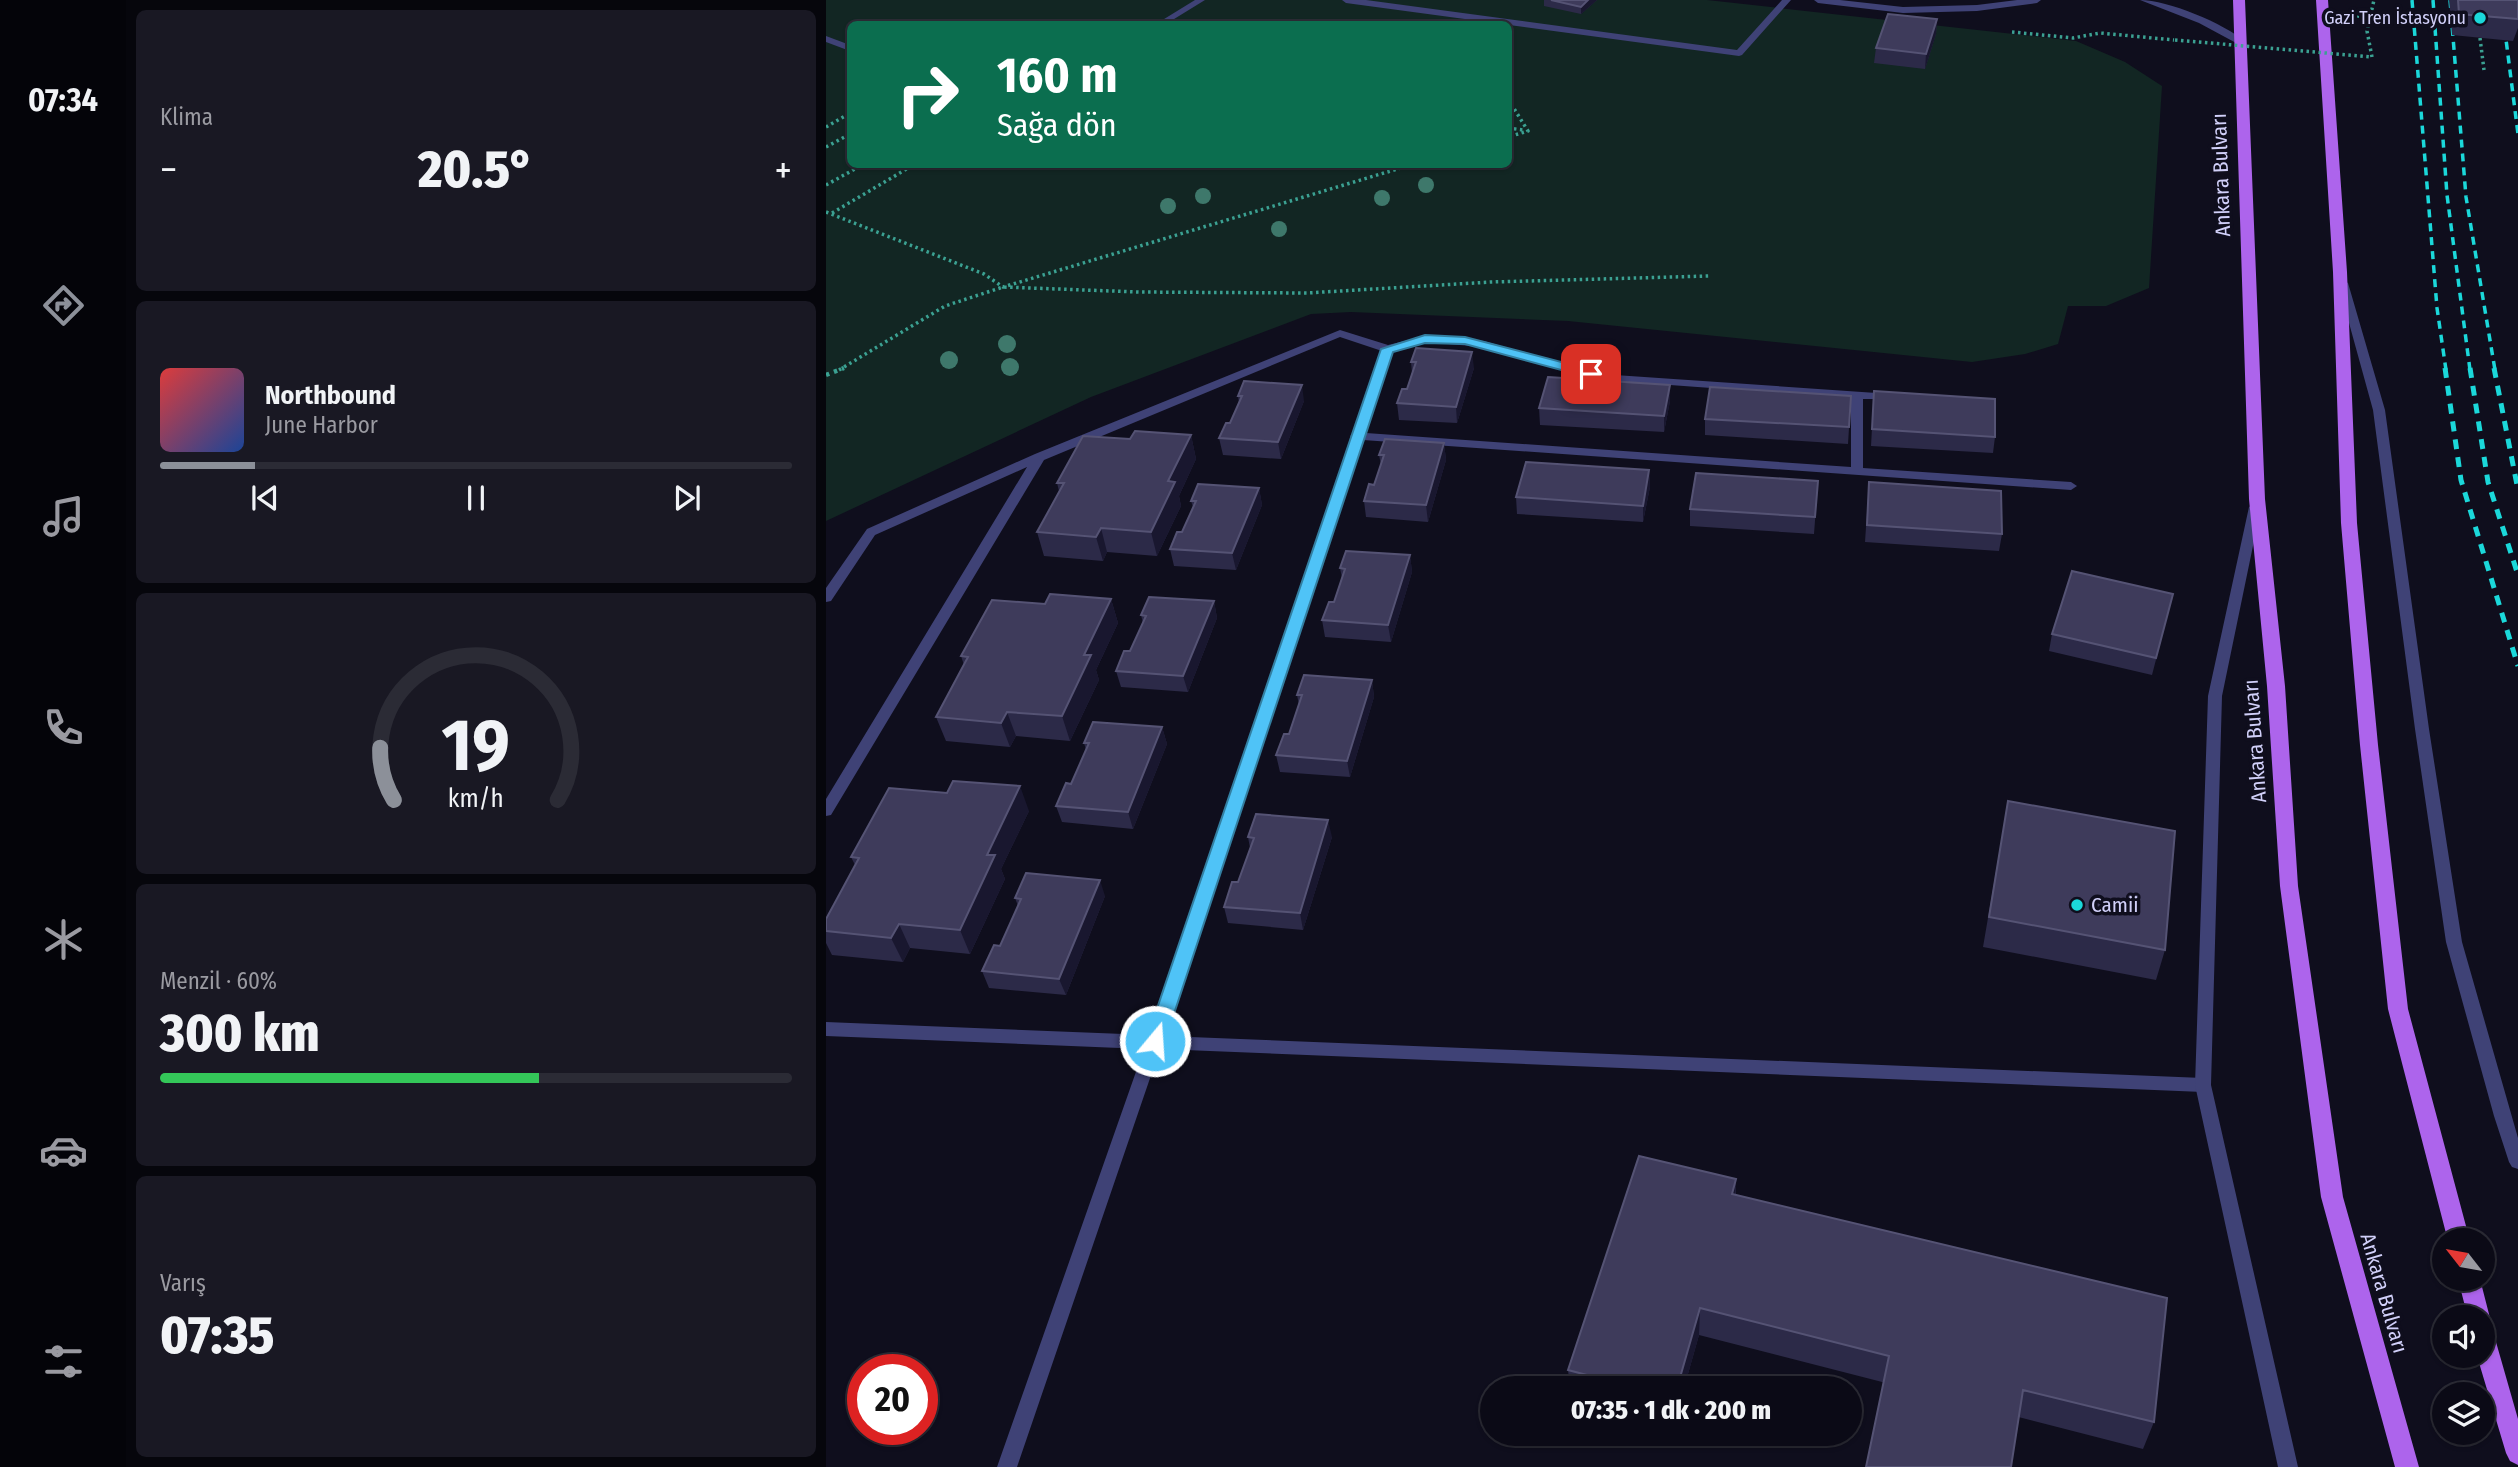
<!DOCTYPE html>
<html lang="tr">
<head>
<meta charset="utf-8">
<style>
  :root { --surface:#0b0a16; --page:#191823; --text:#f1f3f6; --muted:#9a9aa1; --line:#2b2b35; --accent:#8c9099 }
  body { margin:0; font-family:"Fira Sans Condensed",sans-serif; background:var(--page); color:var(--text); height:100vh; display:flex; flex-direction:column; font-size:26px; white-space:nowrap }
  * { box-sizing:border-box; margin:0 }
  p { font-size:23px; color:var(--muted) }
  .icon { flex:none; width:38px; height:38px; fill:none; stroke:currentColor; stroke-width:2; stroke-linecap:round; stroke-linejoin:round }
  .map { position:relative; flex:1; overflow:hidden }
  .drawer { display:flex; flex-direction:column; gap:10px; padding:10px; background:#06060c; width:700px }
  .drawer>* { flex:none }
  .banner { position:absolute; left:21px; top:21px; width:665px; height:147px; border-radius:10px; box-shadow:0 2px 5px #0004,0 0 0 2px var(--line); background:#0b6e4f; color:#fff; overflow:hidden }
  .needle { width:46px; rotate:301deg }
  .controls { position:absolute; left:1606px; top:1228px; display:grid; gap:14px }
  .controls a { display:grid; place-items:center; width:63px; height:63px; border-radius:50%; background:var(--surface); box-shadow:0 2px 5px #0004,0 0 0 2px var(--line); font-size:35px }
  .speed { position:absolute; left:21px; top:1354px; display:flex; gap:14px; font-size:35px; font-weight:700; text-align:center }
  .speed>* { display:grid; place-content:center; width:91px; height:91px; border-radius:50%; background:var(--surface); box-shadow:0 2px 5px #0004,0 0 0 2px var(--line); line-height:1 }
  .speed .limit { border:10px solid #d22; background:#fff; color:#111 }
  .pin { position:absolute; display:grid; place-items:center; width:60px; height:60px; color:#fff; margin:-30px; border-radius:14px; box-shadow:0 4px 10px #0006 }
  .me { position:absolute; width:77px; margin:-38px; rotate:18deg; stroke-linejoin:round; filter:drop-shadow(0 0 5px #0008) }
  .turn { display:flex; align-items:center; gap:24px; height:147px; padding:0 35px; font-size:32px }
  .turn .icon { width:91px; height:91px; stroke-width:2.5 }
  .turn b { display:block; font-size:49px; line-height:60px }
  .big { font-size:52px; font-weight:800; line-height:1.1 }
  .drawer .widget { flex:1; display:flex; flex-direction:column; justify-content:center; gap:10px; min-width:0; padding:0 24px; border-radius:10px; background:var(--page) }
  .drawer .dial { align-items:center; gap:0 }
  .dial svg { height:182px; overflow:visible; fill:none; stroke:var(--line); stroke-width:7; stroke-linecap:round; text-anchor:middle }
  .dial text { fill:var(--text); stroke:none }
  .song { display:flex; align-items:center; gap:21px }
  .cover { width:84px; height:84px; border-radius:10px; background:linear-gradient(135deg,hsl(0 70% 55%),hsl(220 70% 35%)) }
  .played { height:7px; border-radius:4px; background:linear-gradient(90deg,var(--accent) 15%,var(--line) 15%) }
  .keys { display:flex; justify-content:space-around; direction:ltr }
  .heat { display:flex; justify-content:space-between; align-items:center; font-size:38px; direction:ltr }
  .charge { height:10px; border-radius:5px; background:linear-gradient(90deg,#34c759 60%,var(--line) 0) }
  .trip { position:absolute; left:654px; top:1376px; width:382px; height:70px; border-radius:35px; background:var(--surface); box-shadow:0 2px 5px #0004,0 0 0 2px var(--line); font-weight:800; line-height:70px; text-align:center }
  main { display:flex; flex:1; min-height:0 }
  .tab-bar { display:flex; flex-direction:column; width:126px; justify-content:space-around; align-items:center; background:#040409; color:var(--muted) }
  .tab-bar .icon { width:49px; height:49px }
  .tab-bar .selected { color:var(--accent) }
  .tab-bar b { font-size:32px; color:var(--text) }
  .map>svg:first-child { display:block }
  .green { fill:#122623; fill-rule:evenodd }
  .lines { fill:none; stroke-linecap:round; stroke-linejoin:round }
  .path-far1 { stroke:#3ba192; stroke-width:3.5; stroke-dasharray:2.5 3.5; stroke-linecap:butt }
  .path { stroke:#3ba192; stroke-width:4.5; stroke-dasharray:3.5 5; stroke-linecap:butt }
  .service { fill:#3f4276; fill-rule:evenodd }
  .minor { fill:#3f4276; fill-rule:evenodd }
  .primary { fill:#ad64ec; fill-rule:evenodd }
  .rail-far1 { stroke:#1bd8da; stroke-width:3.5; stroke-dasharray:8 6; stroke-linecap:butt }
  .rail { stroke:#1bd8da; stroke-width:5; stroke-dasharray:10 8; stroke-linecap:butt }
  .path-bridge { stroke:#3ba192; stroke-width:3.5; stroke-dasharray:2.5 3.5; stroke-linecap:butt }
  .tree { fill:#3e786b }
  .wall { fill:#2c2a48 }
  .shaded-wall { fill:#19172f }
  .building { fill:#3e3b5b; stroke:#555374; stroke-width:2 }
  .route { fill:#4fc3f7; stroke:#337fa1; stroke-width:2 }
  .poi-dot { fill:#1bd8da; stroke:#0f0e1d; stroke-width:2.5 }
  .labels { text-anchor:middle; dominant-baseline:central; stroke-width:7; stroke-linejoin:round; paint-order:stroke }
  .far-poi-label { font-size:18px; fill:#d1d0f9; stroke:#0f0e1d; text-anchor:end }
  .street-label { font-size:21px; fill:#d1d0f9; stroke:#0f0e1d }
  .poi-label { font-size:21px; fill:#d1d0f9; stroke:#0f0e1d; text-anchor:start }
</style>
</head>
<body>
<main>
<nav class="tab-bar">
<b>07:34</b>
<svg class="icon selected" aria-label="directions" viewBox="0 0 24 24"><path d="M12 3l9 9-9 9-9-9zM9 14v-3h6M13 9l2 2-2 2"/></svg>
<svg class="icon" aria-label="music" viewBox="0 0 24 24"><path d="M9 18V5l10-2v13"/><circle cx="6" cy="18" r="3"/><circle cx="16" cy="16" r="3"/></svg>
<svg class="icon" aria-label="phone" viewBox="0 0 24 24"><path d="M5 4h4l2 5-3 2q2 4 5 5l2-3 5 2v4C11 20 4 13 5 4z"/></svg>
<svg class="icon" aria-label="climate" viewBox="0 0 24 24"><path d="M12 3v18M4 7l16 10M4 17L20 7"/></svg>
<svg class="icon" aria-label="car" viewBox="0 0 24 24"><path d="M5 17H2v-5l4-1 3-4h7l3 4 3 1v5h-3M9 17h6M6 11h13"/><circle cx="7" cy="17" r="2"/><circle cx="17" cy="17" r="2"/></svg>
<svg class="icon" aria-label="filters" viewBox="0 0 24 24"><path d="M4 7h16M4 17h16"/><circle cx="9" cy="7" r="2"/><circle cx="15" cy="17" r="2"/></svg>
</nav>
<section class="drawer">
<div class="widget"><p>Klima</p>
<div class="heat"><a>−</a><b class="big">20.5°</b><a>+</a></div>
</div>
<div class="widget">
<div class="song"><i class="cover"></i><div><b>Northbound</b><p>June Harbor</p></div></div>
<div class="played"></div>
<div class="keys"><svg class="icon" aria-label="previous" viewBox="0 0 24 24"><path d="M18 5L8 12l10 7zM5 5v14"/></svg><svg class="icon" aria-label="pause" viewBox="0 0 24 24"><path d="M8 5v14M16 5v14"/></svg><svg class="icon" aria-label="next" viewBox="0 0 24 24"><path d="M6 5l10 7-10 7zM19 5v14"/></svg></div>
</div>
<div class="widget dial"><svg viewBox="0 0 100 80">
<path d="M14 69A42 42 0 1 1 86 69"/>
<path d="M14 69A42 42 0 0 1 8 46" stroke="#8c9099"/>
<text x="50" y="56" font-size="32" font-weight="700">19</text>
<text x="50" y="72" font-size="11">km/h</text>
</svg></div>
<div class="widget"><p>Menzil · 60%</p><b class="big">300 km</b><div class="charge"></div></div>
<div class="widget"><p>Varış</p><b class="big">07:35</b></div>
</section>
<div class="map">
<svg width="1692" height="1467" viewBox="0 0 1692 1467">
  <rect width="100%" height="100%" fill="#0f0e1d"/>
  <path class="green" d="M0 0H881L1250 41 1299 62 1336 86 1323 288 1280 306H1242L1232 344 1199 354 1146 362 742 321 525 312 485 314 265 397 0 521ZM24 24H682V164H24Z"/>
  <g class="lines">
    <path class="path-far1" d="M1525 15 1545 18
      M1186 32 1247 38 1274 33 1348 40
      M1654 38 1658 70
      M1546 57 1541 31 1548 0
      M682 99 702 131 682 137
      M0 127 24 113
      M682 128 697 130
      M0 147 24 134
      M0 185 38 164
      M0 212 158 274 177 287 588 164
      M6 213 89 164
      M13 370 119 306 177 287 313 292 481 293 665 282 883 276"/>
    <path class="path" d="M0 375 18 368"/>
    <path class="service" d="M369 0H379L340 24H330Z
      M516 0H540L911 50 956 0H965L916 55 913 56 520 3Z
      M0 36 24 45V51L0 42Z
      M514 330 562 345 599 336 658 341 744 366 789 375 1065 394 1071 397 1069 399H1037V468L1245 482 1251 486 1245 490 537 440 339 1036 1377 1078 1383 1080 1385 1085 1383 1090 1377 1092 334 1049 191 1467H171L318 1049 0 1036V1022L323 1035 526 439 524 436 528 433 556 351 514 337 218 460 5 815 0 816V799L201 467 49 535 5 601 0 602V588L41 529 209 454ZM599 342 657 347 738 371 789 381 1025 398V467L540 433 567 351Z"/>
    <path class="minor" d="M988 0H1014L1077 7 1151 5 1191 0H1215L1211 3 1151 11 1077 13 992 3Z
      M1314 0C1342 0 1397 23 1420 42L1412 44 1373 23Z
      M1517 280 1522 283 1559 410 1603 729 1636 942 1692 1138V1169L1686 1167 1683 1162 1668 1116 1620 942 1589 729 1547 410 1512 283Z
      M1429 503 1435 507 1396 696 1385 1085 1472 1467H1452L1369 1085 1382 696 1423 507Z"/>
    <path class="primary" d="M1407 0H1419L1439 499 1459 686 1472 886 1517 1197 1593 1467H1569L1495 1197 1454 886 1441 686 1423 499Z
      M1490 0H1502L1521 272 1531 523 1552 745 1582 1009 1644 1241H1622L1562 1009 1534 745 1515 523 1507 272Z
      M1632 1279H1654L1664 1318 1661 1326 1665 1327 1668 1335 1692 1419V1465L1684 1461 1680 1453 1651 1356H1657V1318H1642Z"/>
    <path class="rail-far1" d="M1586 0 1611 308 1620 370
      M1607 0 1621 195 1644 370
      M1624 0 1640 197 1669 370
      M1675 0 1692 134"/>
    <path class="rail" d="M1619 368 1635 480 1692 666
      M1644 368 1662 482 1692 575
      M1668 368 1692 490"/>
    <path class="path-bridge" d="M1349 40 1546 57"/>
  </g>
  <g class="tree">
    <circle cx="600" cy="185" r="8"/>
    <circle cx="377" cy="196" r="8"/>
    <circle cx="556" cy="198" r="8"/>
    <circle cx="342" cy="206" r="8"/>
    <circle cx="453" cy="229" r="8"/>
    <circle cx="181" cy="344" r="9"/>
    <circle cx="123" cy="360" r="9"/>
    <circle cx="184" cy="367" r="9"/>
  </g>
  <path class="wall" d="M718 0H771L755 14 718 6Z
    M1623 0H1692V28L1687 41 1626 35Z
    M1111 19 1110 34 1099 69 1048 63 1050 48Z
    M585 362 648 368 631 423 573 420 571 403 581 389 586 373Z
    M844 385V401L838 432 714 425 713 408Z
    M1048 391 1169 437 1167 453 1045 446Z
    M412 396 478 401 455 459 397 455 393 438 404 423 413 403Z
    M1025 396 1022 444 879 435V419Z
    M365 435 370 459 353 496 355 506 331 556 281 552 277 561 218 556 211 532 233 491 231 483 304 439Z
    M618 443 620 460 602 522 540 517 538 501 548 485 555 465 553 455Z
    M823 470 824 487 817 522 691 514 690 497Z
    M992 481 988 534 864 526V509Z
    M1043 482 1176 534 1173 551 1039 542Z
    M433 488 436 505 410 570 348 566 344 549 356 532 367 507 365 501Z
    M584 555 586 572 565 642 499 637 496 620 508 602 516 578 514 568Z
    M1347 594 1326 675 1223 651 1226 634Z
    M285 599 292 623 270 670 273 680 244 741 190 736 184 747 120 741 110 717 138 665 135 656 219 604Z
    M388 601 391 618 362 692 295 687 290 671 304 651 317 623 315 615Z
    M546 680 548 697 524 777 454 772 450 755 463 734 473 705 471 695Z
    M336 727 341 744 307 829 236 822 230 806 245 784 260 750 258 743Z
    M1182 801 1339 950 1330 980 1157 947Z
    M203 811 175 869 179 879 144 954 84 948 77 962 6 955 0 943V919L29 865 25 857Z
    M422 837H506L477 930 402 923 398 907 412 882 424 848Z
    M279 896 240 995 163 988 156 971 174 946 192 906 189 898Z
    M910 1179V1194L1328 1422 1317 1449 873 1335 858 1388H744L742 1370Z"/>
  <path class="shaded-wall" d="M762 0H771L755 14V7Z
    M1111 19 1110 34 1099 69 1100 54Z
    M646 352 648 368 631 423 630 407Z
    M476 385 478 401 455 459 452 442Z
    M844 385V401L838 432V416Z
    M365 435 370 459 353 496 355 506 331 556 325 532 342 481Z
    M618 443 620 460 602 522 600 505Z
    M823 470 824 487 817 522V506Z
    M433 488 436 505 410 570 406 553Z
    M275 528 281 552 277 561 270 537Z
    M584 555 586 572 565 642 562 625Z
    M285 599 292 623 270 670 273 680 244 741 236 716 258 655Z
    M388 601 391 618 362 692 357 676Z
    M546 680 548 697 524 777 521 761Z
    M181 712 190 736 184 747 175 723Z
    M336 727 341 744 307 829 302 812Z
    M194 786 203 811 175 869 179 879 144 954 134 930 161 855Z
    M502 820 506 837 477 930 474 913Z
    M274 880 279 896 240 995 233 979Z
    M73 924 84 948 77 962 65 938Z
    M910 1179 909 1208 906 1194Z
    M874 1308 873 1335 858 1388H851Z"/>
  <path class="building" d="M725 0H762L755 7Z
    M1632 0H1692V19L1633 14Z
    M1062 14 1111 19 1100 54 1050 48Z
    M590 348 646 352 630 407 571 403 576 389H581L590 362H585Z
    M722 377 844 385 838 416 713 408Z
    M418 381 476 385 452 442 393 438 400 423H404L416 396H412Z
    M884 387 1025 396 1023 427 879 419Z
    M1048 391 1169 399V437L1046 429Z
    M309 431 365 435 342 481 349 482 325 532 275 528 270 537 211 532 238 483H231L257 436 304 439Z
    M559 439 618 443 600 505 538 501 543 484 548 485 558 455H553Z
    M700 462 823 470 817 506 690 497Z
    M870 473 992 481 989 517 864 509Z
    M1043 482 1175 491 1176 534 1041 525Z
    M372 484 433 488 406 553 344 549 351 532H356L370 501H365Z
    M520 551 584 555 562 625 496 620 503 602H508L519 569 514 568Z
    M1246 571 1347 594 1330 658 1226 634Z
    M224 594 285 599 258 655H265L236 716 181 712 175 723 110 717 142 657 135 656 166 600 219 604Z
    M323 597 388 601 357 676 290 671 298 651H304L320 616 315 615Z
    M478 675 546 680 521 761 450 755 458 734H463L476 695H471Z
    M267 722 336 727 302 812 230 806 240 783 245 784 263 743H258Z
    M127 781 194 786 161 855H169L134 930 73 924 65 938 0 931V919L33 858 25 857 63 788 121 793Z
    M1182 801 1349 831 1339 950 1163 917Z
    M430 814 502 820 474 913 398 907 406 882H412L428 838 422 837Z
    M200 873 274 880 233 979 156 971 168 945 174 946 195 899 189 898Z
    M813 1156 910 1179 906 1194 1341 1298 1328 1422 1197 1390 1185 1467H1040L1063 1356 874 1308 851 1388H810L742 1370Z"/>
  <path class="route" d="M599 335 639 337 770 371 772 374 765 378 639 344 599 343 567 352 339 1041 336 1047 329 1049 323 1047 320 1041 555 349Z"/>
  <g class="poi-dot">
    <circle cx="1654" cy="18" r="7"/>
    <circle cx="1251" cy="905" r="7"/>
  </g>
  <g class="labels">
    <g class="far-poi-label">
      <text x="1640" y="18">Gazi Tren İstasyonu</text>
    </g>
    <g class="street-label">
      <text transform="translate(1395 175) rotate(-92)">Ankara Bulvarı</text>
      <text transform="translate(1429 741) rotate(-94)">Ankara Bulvarı</text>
      <text transform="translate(1558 1293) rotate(74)">Ankara Bulvarı</text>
    </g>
    <g class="poi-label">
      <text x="1265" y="905">Camii</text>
    </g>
  </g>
</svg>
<div class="controls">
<a><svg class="needle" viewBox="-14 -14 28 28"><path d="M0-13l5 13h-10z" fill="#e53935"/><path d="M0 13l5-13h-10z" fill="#9a9aa1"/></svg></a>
<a><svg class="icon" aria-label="sound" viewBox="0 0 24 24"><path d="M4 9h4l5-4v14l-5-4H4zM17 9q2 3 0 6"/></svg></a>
<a><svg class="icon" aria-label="layers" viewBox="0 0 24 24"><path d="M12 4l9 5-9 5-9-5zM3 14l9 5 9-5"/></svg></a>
</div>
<div class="speed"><div class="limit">20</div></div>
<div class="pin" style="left:765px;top:374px;background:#d93025"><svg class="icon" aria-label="arrive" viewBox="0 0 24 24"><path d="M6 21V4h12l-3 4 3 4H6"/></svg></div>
<svg class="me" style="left:329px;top:1041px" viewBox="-20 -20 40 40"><circle r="17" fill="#4fc3f7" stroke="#fff" stroke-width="3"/><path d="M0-11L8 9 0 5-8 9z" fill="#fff"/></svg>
<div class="trip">07:35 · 1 dk · 200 m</div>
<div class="banner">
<div class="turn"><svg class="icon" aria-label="right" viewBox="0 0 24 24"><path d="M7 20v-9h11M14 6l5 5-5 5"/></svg><div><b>160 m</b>Sağa dön</div></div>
</div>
</div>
</main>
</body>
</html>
